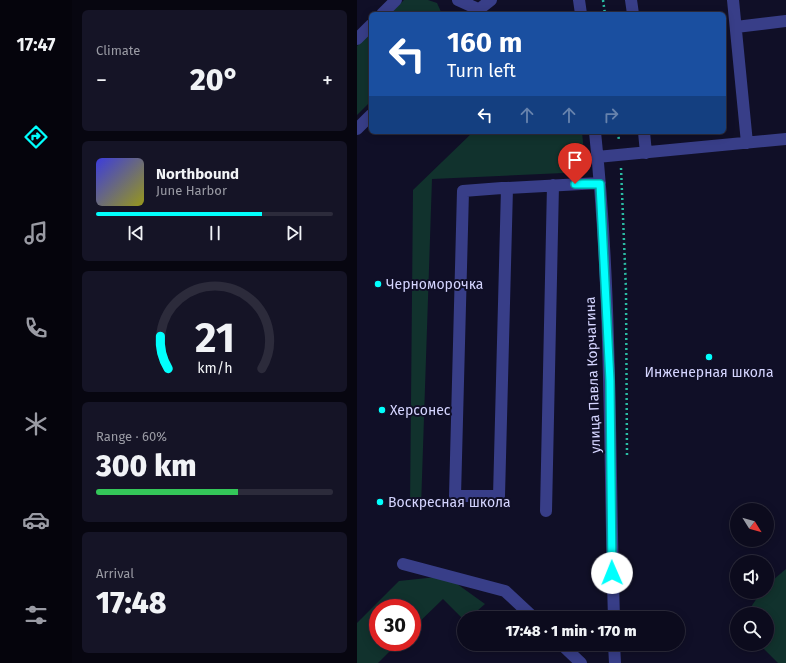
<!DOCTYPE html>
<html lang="en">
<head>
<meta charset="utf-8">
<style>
  :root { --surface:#0c0b1d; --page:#151426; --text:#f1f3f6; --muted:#9a9ba4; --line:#2c2b3b; --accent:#01fffd }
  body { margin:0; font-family:"Fira Sans",sans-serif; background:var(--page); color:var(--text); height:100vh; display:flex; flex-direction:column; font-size:15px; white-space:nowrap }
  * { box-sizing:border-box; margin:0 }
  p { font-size:13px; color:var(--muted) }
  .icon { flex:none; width:22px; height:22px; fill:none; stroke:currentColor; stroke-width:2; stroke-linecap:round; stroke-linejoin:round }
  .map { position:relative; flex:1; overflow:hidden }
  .sheet { display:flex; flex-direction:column; gap:10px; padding:10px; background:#070610; width:285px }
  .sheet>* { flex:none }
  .guide { position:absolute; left:12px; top:12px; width:357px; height:122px; border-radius:6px; box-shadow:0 2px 10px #0003,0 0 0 1px var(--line); background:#1a4fa0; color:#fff; overflow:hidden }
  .needle { width:26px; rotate:127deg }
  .buttons { position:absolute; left:373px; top:503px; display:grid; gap:8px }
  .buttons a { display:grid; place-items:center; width:44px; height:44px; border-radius:50%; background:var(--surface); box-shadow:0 2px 10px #0003,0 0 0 1px var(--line); font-size:20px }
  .speed { position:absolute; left:12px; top:599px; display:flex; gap:8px; font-size:20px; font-weight:700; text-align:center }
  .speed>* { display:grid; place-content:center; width:52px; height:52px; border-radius:50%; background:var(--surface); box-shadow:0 2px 10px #0003,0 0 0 1px var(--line); line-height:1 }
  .speed .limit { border:6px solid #d22; background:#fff; color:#111 }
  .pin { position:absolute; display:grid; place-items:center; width:34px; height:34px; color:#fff; margin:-41px -17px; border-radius:50% 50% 50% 0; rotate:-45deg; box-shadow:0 0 4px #0007 }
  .pin .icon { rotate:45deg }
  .me { position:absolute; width:44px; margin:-22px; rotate:359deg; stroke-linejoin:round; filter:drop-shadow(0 0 3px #0008) }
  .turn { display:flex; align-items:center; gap:14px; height:84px; padding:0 12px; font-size:18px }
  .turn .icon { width:52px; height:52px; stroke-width:2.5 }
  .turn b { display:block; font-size:28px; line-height:34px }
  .lanes { display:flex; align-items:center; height:38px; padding:0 12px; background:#0003; justify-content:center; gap:20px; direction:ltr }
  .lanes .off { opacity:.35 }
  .big { font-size:30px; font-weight:800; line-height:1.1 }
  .sheet .widget { flex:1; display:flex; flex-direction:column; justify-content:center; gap:6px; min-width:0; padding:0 14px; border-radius:6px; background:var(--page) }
  .sheet .dial { align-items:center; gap:0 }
  .dial svg { height:104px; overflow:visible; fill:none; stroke:var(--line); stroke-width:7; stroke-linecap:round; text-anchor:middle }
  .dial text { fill:var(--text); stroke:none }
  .song { display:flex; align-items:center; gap:12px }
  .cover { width:48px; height:48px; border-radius:6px; background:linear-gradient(135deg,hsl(240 70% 55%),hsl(60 70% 35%)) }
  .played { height:4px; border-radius:2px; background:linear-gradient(90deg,var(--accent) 70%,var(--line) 70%) }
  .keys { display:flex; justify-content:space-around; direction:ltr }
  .heat { display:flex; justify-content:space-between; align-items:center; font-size:22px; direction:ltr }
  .charge { height:6px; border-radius:3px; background:linear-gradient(90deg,#34c759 60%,var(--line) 0) }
  .trip { position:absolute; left:100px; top:611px; width:228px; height:40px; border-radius:20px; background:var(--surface); box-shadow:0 2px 10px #0003,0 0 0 1px var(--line); font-weight:800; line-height:40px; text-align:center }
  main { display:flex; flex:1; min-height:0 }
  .dock { display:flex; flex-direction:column; width:72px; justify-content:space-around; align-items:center; background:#05040c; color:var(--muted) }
  .dock .icon { width:28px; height:28px }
  .dock .current { color:var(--accent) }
  .dock b { font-size:18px; color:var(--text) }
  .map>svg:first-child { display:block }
  .green { fill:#11322d }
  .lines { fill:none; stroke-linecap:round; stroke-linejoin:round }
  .path { stroke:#2bbda4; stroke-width:2.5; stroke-dasharray:2 3; stroke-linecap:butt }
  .minor { stroke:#383e88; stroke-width:12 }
  .route-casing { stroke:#01a6a4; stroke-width:10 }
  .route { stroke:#01fffd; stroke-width:7 }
  .poi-dot { fill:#01fffd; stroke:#100f27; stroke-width:1.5 }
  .labels { text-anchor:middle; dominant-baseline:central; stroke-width:4; stroke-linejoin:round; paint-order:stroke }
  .poi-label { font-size:14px; fill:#d5d5ff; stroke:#100f27; text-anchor:start }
  .street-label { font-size:14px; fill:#d5d5ff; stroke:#100f27 }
</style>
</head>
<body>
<main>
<nav class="dock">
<b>17:47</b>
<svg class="icon current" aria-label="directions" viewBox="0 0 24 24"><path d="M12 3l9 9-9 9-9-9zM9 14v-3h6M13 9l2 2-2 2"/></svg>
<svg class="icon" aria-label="music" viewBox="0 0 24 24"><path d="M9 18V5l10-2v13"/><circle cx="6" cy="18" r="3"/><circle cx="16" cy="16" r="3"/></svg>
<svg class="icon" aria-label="phone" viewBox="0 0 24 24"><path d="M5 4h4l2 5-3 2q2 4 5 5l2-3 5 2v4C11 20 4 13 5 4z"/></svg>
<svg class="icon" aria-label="climate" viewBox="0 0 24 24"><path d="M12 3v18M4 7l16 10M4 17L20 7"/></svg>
<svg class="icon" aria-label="car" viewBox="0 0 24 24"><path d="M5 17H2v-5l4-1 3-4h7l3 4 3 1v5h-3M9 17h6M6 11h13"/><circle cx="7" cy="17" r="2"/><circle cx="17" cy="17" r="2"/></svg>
<svg class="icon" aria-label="filters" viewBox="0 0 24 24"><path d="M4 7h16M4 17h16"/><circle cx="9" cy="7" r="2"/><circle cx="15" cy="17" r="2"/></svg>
</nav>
<section class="sheet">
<div class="widget"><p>Climate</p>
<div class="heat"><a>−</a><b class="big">20°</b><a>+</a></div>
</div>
<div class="widget">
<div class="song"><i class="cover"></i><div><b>Northbound</b><p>June Harbor</p></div></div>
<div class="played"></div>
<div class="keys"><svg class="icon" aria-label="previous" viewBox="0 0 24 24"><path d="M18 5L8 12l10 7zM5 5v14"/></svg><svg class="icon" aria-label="pause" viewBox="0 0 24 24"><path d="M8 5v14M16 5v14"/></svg><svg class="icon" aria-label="next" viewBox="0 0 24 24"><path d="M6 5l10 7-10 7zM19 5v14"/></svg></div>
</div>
<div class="widget dial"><svg viewBox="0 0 100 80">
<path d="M14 69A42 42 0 1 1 86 69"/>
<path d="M14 69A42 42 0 0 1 8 44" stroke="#01fffd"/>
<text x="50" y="56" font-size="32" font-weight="700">21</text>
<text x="50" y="72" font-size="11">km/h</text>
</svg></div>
<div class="widget"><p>Range · 60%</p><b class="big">300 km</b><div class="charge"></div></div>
<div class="widget"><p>Arrival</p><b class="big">17:48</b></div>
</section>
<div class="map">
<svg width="429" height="663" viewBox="0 0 429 663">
  <rect width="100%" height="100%" fill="#100f27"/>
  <path class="green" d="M47 0H71L80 3 85 14H33Z
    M14 32V101L0 115V46Z
    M116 132H225L229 172 75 179 64 507H53L56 190Z
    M429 569V663H421L402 644H410V614H390V613L404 592H410V585Z
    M89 576 128 604 112 618H107V620L86 599 55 629V608H21V642H42L21 663H0V623L42 581Z"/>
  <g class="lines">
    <path class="path" d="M246 0 248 14
      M261 132 262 141
      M264 168 269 290 270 455"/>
    <path class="minor" d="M101 0 121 9
      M222 0 224 14
      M274 0 276 14
      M376 0 390 143
      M25 14 39 0
      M116 14 134 0
      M379 27 429 21
      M0 39 14 25
      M0 129 14 115
      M238 132C255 293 252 456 257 618
      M287 132 289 153
      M240 157 429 139
      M150 188 142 496H98L106 191 145 188H150L243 183
      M189 511 196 185
      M46 564 148 591 177 618
      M204 644 224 663
      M257 644 258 663"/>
  </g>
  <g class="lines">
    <defs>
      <path id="route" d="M218 184H243L253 381 255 573"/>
    </defs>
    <use href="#route" class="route-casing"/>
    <use href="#route" class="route"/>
  </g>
  <g class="poi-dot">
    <circle cx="21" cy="284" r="4"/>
    <circle cx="352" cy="357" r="4"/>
    <circle cx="25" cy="410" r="4"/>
    <circle cx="23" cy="502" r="4"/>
  </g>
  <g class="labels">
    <g class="poi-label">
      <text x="29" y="284">Черноморочка</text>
      <text x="352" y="372" text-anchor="middle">Инженерная школа</text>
      <text x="33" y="410">Херсонес</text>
      <text x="31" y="502">Воскресная школа</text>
    </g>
    <g class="street-label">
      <text transform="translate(236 375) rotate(-92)">улица Павла Корчагина</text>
    </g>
  </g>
</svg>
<div class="buttons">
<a><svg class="needle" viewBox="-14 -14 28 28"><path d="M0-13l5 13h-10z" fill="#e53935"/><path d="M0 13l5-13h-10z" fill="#9a9ba4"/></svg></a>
<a><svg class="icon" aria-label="sound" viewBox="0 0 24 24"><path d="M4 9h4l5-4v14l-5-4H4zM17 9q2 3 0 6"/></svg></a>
<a><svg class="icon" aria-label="search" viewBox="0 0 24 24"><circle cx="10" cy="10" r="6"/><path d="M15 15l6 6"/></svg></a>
</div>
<div class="speed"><div class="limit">30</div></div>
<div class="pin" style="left:218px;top:184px;background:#d93025"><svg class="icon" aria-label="arrive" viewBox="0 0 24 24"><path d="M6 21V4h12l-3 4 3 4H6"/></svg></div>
<svg class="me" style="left:255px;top:573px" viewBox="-20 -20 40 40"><circle r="19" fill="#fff"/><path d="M0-13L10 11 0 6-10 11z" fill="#01fffd"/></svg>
<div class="trip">17:48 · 1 min · 170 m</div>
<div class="guide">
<div class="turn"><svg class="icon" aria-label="left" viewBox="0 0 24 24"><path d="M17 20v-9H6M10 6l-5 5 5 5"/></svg><div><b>160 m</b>Turn left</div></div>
<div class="lanes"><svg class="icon" aria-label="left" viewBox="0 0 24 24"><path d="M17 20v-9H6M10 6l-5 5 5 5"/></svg><svg class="icon off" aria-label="ahead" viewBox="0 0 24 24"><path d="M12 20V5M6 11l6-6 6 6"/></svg><svg class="icon off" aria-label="ahead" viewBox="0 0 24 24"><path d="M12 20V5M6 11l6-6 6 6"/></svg><svg class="icon off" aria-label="right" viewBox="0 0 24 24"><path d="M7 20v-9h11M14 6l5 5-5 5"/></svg></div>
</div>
</div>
</main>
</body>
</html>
